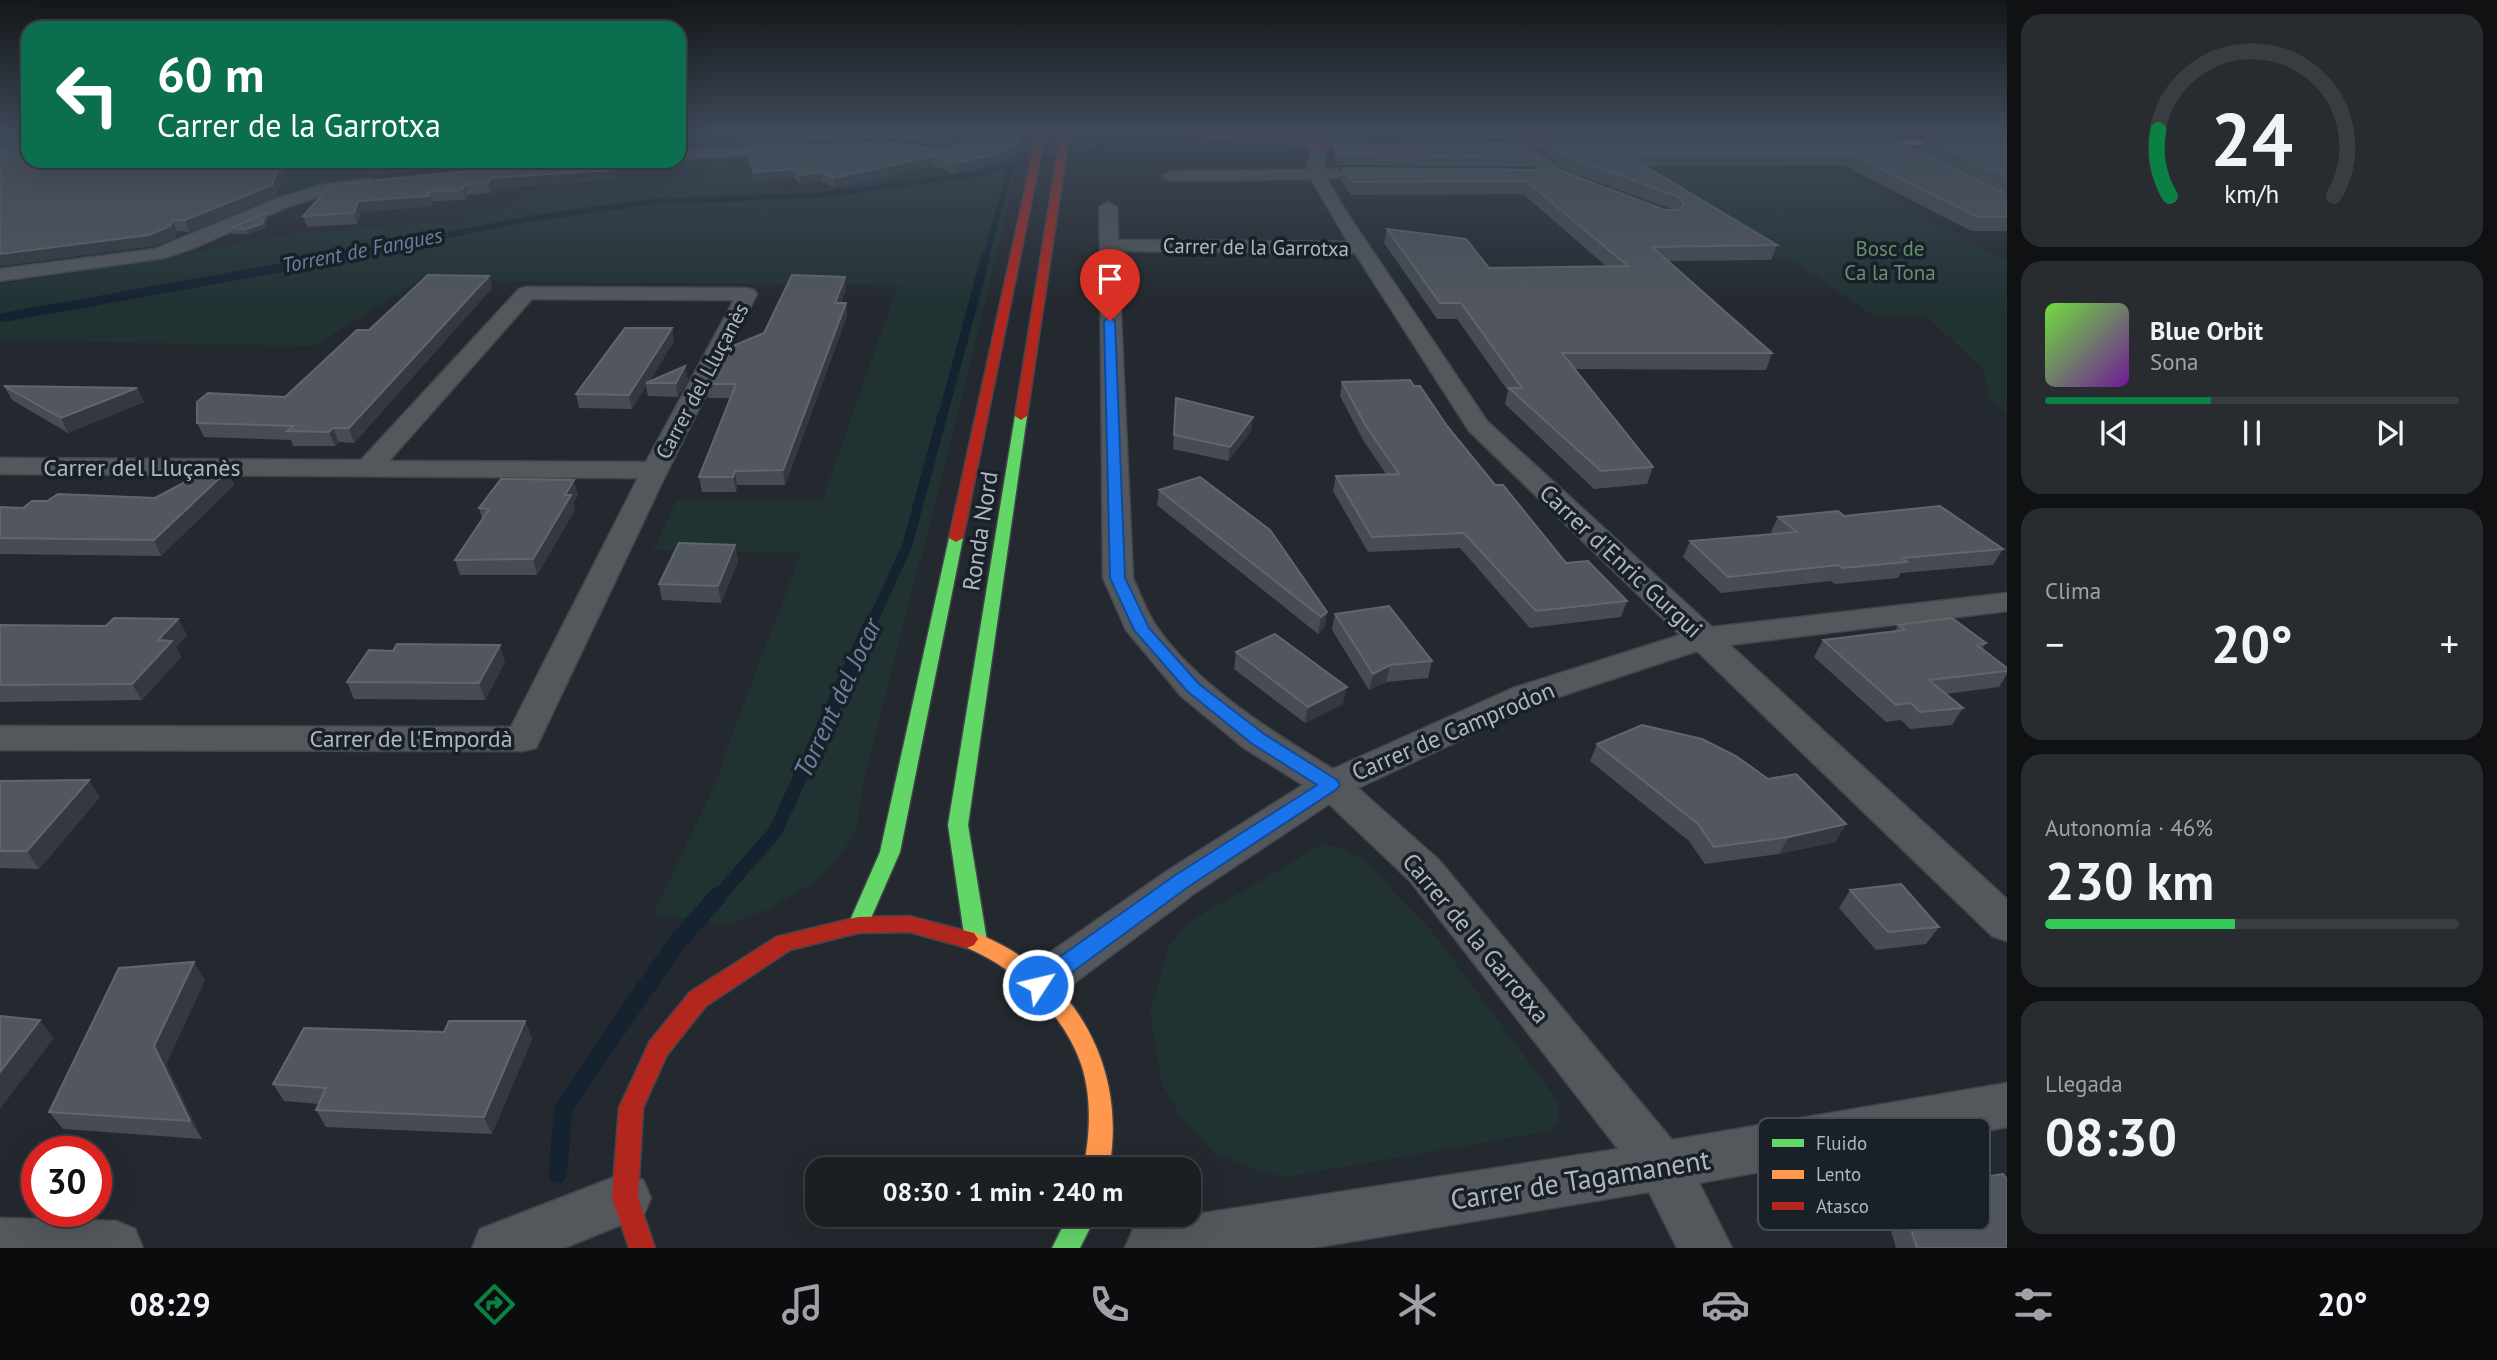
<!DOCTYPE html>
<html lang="es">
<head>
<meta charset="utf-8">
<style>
  :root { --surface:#1b1f23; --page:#282c30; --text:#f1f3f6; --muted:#a0a2a6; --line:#393d41; --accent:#0b8043 }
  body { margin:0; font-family:"PT Sans",sans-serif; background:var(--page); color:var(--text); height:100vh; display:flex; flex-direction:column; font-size:26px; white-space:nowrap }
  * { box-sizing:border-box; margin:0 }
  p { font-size:23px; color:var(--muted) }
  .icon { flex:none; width:38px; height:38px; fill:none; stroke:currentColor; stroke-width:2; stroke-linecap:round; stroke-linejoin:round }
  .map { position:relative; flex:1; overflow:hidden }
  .drawer { display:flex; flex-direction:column; gap:14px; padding:14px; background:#0f1113; width:490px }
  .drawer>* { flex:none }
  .banner { position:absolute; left:21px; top:21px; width:665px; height:147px; border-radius:21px; box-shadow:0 7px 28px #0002,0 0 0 2px var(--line); background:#0b6e4f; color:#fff; overflow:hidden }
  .speed { position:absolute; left:21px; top:1136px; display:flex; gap:14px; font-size:35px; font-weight:700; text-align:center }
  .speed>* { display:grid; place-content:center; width:91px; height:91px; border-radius:50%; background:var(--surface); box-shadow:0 7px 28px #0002,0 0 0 2px var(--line); line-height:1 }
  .speed .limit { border:10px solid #d22; background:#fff; color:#111 }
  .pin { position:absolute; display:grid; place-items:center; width:60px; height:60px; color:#fff; margin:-72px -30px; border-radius:50% 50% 50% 0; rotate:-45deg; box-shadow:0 0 7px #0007 }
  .pin .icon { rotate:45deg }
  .me { position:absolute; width:77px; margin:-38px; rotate:55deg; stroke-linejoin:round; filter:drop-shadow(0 0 5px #0008) }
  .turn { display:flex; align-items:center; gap:24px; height:147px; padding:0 21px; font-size:32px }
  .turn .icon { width:91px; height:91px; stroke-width:2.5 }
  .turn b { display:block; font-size:49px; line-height:60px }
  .big { font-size:52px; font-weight:700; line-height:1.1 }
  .drawer .tile { flex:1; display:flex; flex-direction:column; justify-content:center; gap:10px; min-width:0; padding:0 24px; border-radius:21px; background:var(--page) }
  .drawer .dial { align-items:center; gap:0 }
  .dial svg { height:182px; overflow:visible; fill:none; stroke:var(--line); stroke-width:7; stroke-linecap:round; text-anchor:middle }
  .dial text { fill:var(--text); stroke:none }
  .song { display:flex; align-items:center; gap:21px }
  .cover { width:84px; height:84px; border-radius:10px; background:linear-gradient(135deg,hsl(100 70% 55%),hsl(280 70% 35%)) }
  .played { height:7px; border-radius:4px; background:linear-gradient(90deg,var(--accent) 40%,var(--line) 40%) }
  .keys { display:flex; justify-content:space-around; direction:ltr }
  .heat { display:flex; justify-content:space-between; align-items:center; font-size:38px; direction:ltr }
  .charge { height:10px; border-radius:5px; background:linear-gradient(90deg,#34c759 46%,var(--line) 0) }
  .trip { position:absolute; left:805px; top:1157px; width:396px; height:70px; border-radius:21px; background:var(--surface); box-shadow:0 7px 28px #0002,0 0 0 2px var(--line); font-weight:700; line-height:70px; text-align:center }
  .tab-bar { display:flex; height:112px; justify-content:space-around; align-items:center; background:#0b0c0e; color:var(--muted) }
  .tab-bar .icon { width:49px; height:49px }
  .tab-bar .current { color:var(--accent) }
  .tab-bar b { font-size:32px; color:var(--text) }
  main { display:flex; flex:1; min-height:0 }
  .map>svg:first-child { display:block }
  .green { fill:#213233 }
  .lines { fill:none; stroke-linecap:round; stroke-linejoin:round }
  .stream-far4 { stroke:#15222f; stroke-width:6 }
  .stream-far3 { stroke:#15222f; stroke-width:9 }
  .stream-far2 { stroke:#15222f; stroke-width:10 }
  .stream-far1 { stroke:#15222f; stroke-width:14 }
  .stream { stroke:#15222f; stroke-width:18 }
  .street-casing { stroke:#41464c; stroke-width:3 }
  .fast-casing { stroke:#41464c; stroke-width:3 }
  .slow-casing { stroke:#41464c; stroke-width:3 }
  .jam-casing { stroke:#41464c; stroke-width:3 }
  .street { fill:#54585d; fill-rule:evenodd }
  .fast { fill:#63d668; fill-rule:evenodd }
  .slow { fill:#ff974d; fill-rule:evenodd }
  .jam { fill:#b3261e; fill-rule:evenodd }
  .wall { fill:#474c52 }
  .shaded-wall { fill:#34393f }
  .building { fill:#52575e; stroke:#60666e; stroke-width:2 }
  .route { fill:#1a73e8; stroke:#114b97; stroke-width:2 }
  .labels { text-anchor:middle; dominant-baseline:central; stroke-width:7; stroke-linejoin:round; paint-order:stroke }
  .far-street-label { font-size:21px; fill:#adb6c1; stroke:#192028 }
  .far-park-label { font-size:21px; fill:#66906e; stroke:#192028 }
  .far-water-label { font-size:21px; font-style:italic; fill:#67829f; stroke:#192028 }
  .street-label { font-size:24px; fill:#adb6c1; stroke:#192028 }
  .water-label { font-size:26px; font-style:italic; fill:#67829f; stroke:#192028 }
  .near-street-label { font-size:28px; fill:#adb6c1; stroke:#192028 }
  .key { fill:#192028; stroke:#454d56; stroke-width:2 }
  .key-label { font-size:19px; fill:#adb6c1 }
</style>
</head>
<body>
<main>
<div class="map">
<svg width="2007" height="1248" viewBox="0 0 2007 1248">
  <rect width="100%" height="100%" fill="#24292f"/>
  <path class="green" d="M1088 132H1176C1146 145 1112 173 1079 157L1078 140Z
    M748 155V159L738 162 602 173 596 168 624 167V161H679V157Z
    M288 161H357L355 179 278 191Z
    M998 162 1016 168 976 341 863 784 856 829 842 853 817 881 770 908 728 925 653 914 720 774 725 753 801 553 653 550 677 500 822 501 898 285 421 280 313 346 0 340V284L185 254 276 236 460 220 519 204 530 193 587 185 592 182 713 176 715 179 751 173 755 182H765L778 193 835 189 893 171 922 178Z
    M1826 164 2007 261V413L1989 397 1983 369 1925 315H1872L1796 261 1774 258 1712 222 1614 193 1652 167Z
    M1323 844 1343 848 1364 860 1435 935 1559 1103V1120L1550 1131 1286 1177 1257 1170 1213 1152 1181 1116 1162 1085 1150 1013 1169 946 1189 922Z"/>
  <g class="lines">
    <path class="stream-far4" d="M337 257 534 218 651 202 820 195 970 175 1011 165 1082 155 1139 132
      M986 257 1011 165"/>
    <path class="stream-far3" d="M0 318 347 256
      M942 418 986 256"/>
    <path class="stream-far2" d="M870 627 907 546 942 417"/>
    <path class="stream-far1" d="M717 898 775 832 870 625"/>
    <path class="stream" d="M558 1174 563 1109 674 946 718 896"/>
    <defs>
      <path id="street" d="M19 132H28V139L5 163 0 165V151Z
        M1297 132H1311C1316 140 1322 142 1327 149L1323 169H1336L1344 174 1342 177 1327 179 1347 213 1487 421 1712 627 2007 593V611L1730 645 2007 899V941L1992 936 1697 651 1537 704 1358 788 1439 860 1672 1140 2007 1083V1127L1699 1183 1732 1248H1677L1649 1192 1312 1248H1125L1133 1229 1152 1221 1618 1149 1411 882 1329 804 1195 893 1054 998 1038 1003 1022 998 1016 985 1022 972 1167 871 1303 785 1244 748 1181 696 1126 630 1103 578 1100 245 1099 207 1108 202 1117 207 1118 240 1348 242 1311 179 1170 181 1162 176 1170 171 1307 170 1311 151 1306 148ZM1118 251 1355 253 1469 431 1680 635 1513 688 1333 769C1272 732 1198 686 1157 627 1147 613 1140 594 1133 578Z
        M1497 132H1513L1564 172 1596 185 1598 188 1590 193 1552 178Z
        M1681 132H1699L1716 144 1709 148Z
        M1858 132H1877L1922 156 1919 159H1909Z
        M791 144 799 149 796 152 679 159V149Z
        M551 161H599L591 166 505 176 497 171 505 166Z
        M369 178 375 180 377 183 375 186 324 195 290 206 194 248 165 258 0 281V269L155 249 278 198 321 185Z
        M526 287 747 288 754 290 757 294 668 470 536 748 523 751 0 750V726L511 727 638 478 0 474V458L361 460 519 289ZM532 299 734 300 646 462 389 461Z
        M625 1173 643 1180 651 1198 643 1216 564 1248H472L480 1229Z
        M0 1218 116 1221 135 1229 143 1248H0Z"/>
      <path id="fast" d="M1021 412 1027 416 968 825 987 941 984 947 976 950 968 947 965 941 948 825 1015 416Z
        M956 534 963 538 900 852 868 925 865 931 858 933 851 931 848 925 880 852 949 538Z
        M1069 1214H1097L1080 1248H1052Z"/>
      <path id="slow" d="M2007 140V144L1852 145 1848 143 1852 141Z
        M967 930C1069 964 1129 1063 1109 1169H1083C1090 1137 1092 1099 1082 1067 1064 1012 1013 965 960 945L956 939 960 933Z"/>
      <path id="jam" d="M1031 132H1039L1043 144 963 538 956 542 949 538 1035 144Z
        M1068 132H1075L1068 141 1027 416 1021 420 1015 416 1056 163 1060 141Z
        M1148 132H1183L1346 145 1599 143 1603 145 1599 147 1346 149Z
        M909 916 974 933 978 939 974 945 967 948 909 932 858 933 790 950 706 1006 667 1055 643 1108 638 1198 655 1248H629L612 1198 619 1108 650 1041 690 992 776 937 858 917Z"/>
    </defs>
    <use href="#street" class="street-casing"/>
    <use href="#fast" class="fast-casing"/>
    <use href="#slow" class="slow-casing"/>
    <use href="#jam" class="jam-casing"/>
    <use href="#street" class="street"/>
    <use href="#fast" class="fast"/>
    <use href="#slow" class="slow"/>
    <use href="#jam" class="jam"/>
  </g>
  <path class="wall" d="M739 132H970L952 141 941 143 885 138 743 144Z
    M983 132H1026L1025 138 1013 157 994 164 955 174 933 165 835 188 822 181 801 185 794 179 755 182 748 158 747 149H941L963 144Z
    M1475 132H1502L1500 138H1483Z
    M1517 132H1686L1684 137 1525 138Z
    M1703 132H1860L1859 136 1710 137Z
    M1883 132H2007V134L1890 135Z
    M1925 138H2007V193L1920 150Z
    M1894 139 2007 194V231H1971L1843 165 1645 166 1777 245 1771 260 1668 261 1772 353 1766 370 1575 369 1653 467 1647 484 1594 489 1505 404 1508 391 1457 319H1437L1384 243 1387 229 1489 268 1607 267 1523 194 1351 195 1341 181 1343 168 1559 170 1665 210H1674L1565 170 1544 153 1547 141Z
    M1335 144 1368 147 1537 157 1535 167 1336 165 1334 154Z
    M28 161H288L276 196 190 232 177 231 175 238 154 246 0 266V163Z
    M565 161H624V162L614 180 492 188 490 193 467 195 465 200 432 201V206L361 212 357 224 307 227 303 216 544 163 547 169 566 167Z
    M268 219 264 229 248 234H233L231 228Z
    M489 276 492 288 354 443 339 442 335 446H293L291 440 204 437 197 423 285 397 369 330Z
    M846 289 841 303H846L847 316 785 485H737L736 492H702L699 477 731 398H708L705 384 764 333Z
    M672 328 674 341 650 381 685 366 688 380 678 397 648 396 646 386 632 409 579 408 576 394Z
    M1342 382 1414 386 1495 485 1566 563 1627 601 1621 617 1530 628 1460 548 1368 552 1333 491 1336 476 1386 474 1363 440 1340 396Z
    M4 386 137 388 144 402 68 433 12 400Z
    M1176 398 1251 431 1228 461 1173 449Z
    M234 485 161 556 0 554V507L23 508 47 501 155 498Z
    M1159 490 1327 612 1324 628 1318 634 1157 505Z
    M578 495 573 503 575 510 537 575H460L455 560 482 519 479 508Z
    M1844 516 2003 549 1993 565 1901 573 1898 578 1835 584 1831 581 1721 593 1683 557 1690 541 1773 534 1771 532 1778 517Z
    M738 561 721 603 662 600 659 584Z
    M1335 614 1432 661 1428 678 1386 682 1369 690 1332 630Z
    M178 619 187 635 176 647 181 657 142 700 0 702V625L106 626Z
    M1898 625 1986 643 1982 649 2007 668V674L1999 687 1945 694 1963 708 1952 725 1910 729 1901 720 1886 722 1814 657 1823 640 1895 631Z
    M393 651 505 662 485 700 354 699 347 682Z
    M1236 652 1343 704 1305 723 1234 669Z
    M1597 744 1768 779 1846 824 1835 842 1779 854 1705 864 1689 841 1590 761Z
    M0 781 100 797 39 869 0 868Z
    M1850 890 1939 927 1926 944 1876 950 1839 908Z
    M205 980 166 1064 202 1139 63 1129 49 1112Z
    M525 1021 532 1039 492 1134 326 1127 316 1110 319 1104 284 1101 273 1084 444 1032Z
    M1899 1190 2007 1248H1896L1884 1207Z"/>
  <path class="shaded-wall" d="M952 132H970L952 141 941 143V134Z
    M1023 132H1025V138L1013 157 994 164 955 174 954 164Z
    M933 156V165L835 188 834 178Z
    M281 161H288L276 196 190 232 185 220Z
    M406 161H515L370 175 367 165Z
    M617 161H624V162L614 180 492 188 490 193 488 183 490 178Z
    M793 169 794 179 755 182 754 172Z
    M822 172V181L801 185 800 175Z
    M465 184 467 195 465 200 462 190Z
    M429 191 432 201V206L361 212 357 224 354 213 358 201Z
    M266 213 268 219 264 229 248 234 246 229Z
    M173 220 177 231 175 238 154 246 0 266V254Z
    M489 276 492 288 354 443 349 428Z
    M845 277 846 289 836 316 835 303Z
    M846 303 847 316 785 485 783 470Z
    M672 328 674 341 649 383H646V386L632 409 629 395Z
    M685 366 688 380 678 397 676 383Z
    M137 388 144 402 68 433 61 418Z
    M1253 417 1251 431 1228 461 1230 447Z
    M333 428 339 442 335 446 329 432Z
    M228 470 234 485 161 556 154 540Z
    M735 471 737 485 736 492 733 477Z
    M574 480 578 495 573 503 575 510 537 575 533 559 565 495Z
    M735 545 738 561 721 603 718 586Z
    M1327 612 1324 628 1318 634 1321 617Z
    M178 619 187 635 176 647 181 657 142 700 132 684 158 640Z
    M500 645 505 662 485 700 479 683Z
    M1390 665 1386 682 1369 690 1373 674Z
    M1347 687 1343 704 1305 723 1308 707Z
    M89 780 100 797 39 869 27 851Z
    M1846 824 1835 842 1779 854 1789 837Z
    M194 962 205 980 166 1064 202 1139 190 1121 154 1046Z
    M40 1020 54 1038 0 1109V1072Z
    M525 1021 532 1039 492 1134 484 1117Z"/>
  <path class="building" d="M741 132H806L742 135Z
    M919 132H952L941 134Z
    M983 132H1023L1013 148 994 154 954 164 933 156 834 178 822 172 800 175 793 169 754 172 747 149 884 142 941 149 963 144Z
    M28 137V161H281L272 185 185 220H173L170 226 149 235 0 254V163Z
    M1925 138H2007V177Z
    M1894 139 2007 194V217H1978L1848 153 1625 154 1777 245 1652 247 1772 353H1562L1653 467 1601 471 1509 388H1522L1461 303H1440L1387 229 1466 239 1489 268 1628 266 1526 181 1353 182 1343 168 1559 170 1665 210H1678L1684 204 1679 197 1569 157 1547 141Z
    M1521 143 1537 157 1337 155 1335 144H1367L1368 147Z
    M369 161H406L367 165Z
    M565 161H617L612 170 490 178 488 183 465 184 462 190 429 191V196L358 201 354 213 303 216 331 185 544 163 547 169 567 166 569 162Z
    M266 213 262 224 246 229 231 228Z
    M428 275 489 276 349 428H333L329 432 287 431 293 426 197 423V402L208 393 285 397 357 330H369Z
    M792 275 845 277 835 303H846L783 470 735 471 733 477H699L736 384H705L723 350 764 333Z
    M625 328H672L629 395 576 394Z
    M685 366 676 383H646Z
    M1410 380 1414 386H1420L1447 426 1495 485H1503L1566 563 1588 561 1627 601 1536 611 1464 533 1372 537 1336 476 1399 474 1366 426 1342 382Z
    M4 386 137 388 61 418Z
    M1176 398 1253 417 1230 447 1174 435Z
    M221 463 228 470 154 540 0 538V507L23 508 32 501H47L58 494 155 498Z
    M1200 477 1270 530 1327 612 1321 617 1159 490Z
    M501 479 574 480 565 495H571L533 559 455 560 489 509 479 508Z
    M1940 506 2003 549 1902 558 1907 562 1843 568 1839 565 1728 577 1690 541 1797 532 1778 517 1838 511 1844 516Z
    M679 543 735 545 718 586 659 584Z
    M1389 606 1432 661 1390 665 1373 674 1335 614Z
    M114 618 178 619 158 640 172 641 132 684 0 685V625L106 626Z
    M1952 618 1986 643 1977 645 2007 668V671L1929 680 1963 708 1920 712 1911 703 1896 705 1823 640 1905 630 1898 625Z
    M1275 634 1347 687 1308 707 1236 652Z
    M397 644 500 645 479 683 347 682 369 650 393 651Z
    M1642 725 1702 739 1736 756 1768 779 1796 774 1846 824 1789 837 1714 847 1698 824 1597 744Z
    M89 780 27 851H0V781Z
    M1901 884 1939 927 1888 932 1850 890Z
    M194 962 154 1046 190 1121 49 1112 119 968Z
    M0 1016 40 1020 0 1072Z
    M449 1021H525L484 1117 316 1110 326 1088 273 1084 304 1028 444 1032Z
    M2003 1174 2007 1179V1248H1917L1899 1190Z"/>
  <linearGradient id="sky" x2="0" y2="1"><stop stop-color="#14171a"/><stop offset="0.43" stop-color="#3f4958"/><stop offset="1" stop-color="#3f4958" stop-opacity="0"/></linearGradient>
  <rect width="2007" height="307" fill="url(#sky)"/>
  <path class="route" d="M1110 317 1115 321 1125 578 1149 628 1199 684 1264 734 1337 780 1340 785 1337 789 1188 887 1045 992 1038 994 1030 992 1026 985 1030 978 1174 876 1317 785 1251 743 1187 691 1134 630 1110 578 1104 321Z"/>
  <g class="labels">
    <g class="far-street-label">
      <text transform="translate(1256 247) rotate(1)">Carrer de la Garrotxa</text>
      <text transform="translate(702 381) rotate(-62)">Carrer del Lluçanès</text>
    </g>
    <g class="far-park-label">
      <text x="1890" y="248">Bosc de<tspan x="1890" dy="24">Ca la Tona</tspan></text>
    </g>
    <g class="far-water-label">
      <text transform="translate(362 250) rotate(-11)">Torrent de Fangues</text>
    </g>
    <g class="street-label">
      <text x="142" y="467">Carrer del Lluçanès</text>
      <text transform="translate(980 531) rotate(-81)">Ronda Nord</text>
      <text transform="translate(1621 561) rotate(43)">Carrer d'Enric Gurgui</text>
      <text transform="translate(1453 731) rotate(-23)">Carrer de Camprodon</text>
      <text x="411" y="738">Carrer de l'Empordà</text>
      <text transform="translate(1476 938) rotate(50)">Carrer de la Garrotxa</text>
    </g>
    <g class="water-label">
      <text transform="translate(837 698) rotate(-65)">Torrent del Jocar</text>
    </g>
    <g class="near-street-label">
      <text transform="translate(1580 1179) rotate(-9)">Carrer de Tagamanent</text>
    </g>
  </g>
  <rect x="1758" y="1118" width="232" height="112" rx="10" class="key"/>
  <rect x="1772" y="1139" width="32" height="8" fill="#63d668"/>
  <rect x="1772" y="1170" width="32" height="9" fill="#ff974d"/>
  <rect x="1772" y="1202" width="32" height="8" fill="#b3261e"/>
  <g class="key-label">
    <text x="1816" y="1150">Fluido</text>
    <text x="1816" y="1181">Lento</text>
    <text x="1816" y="1213">Atasco</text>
  </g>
</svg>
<div class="speed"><div class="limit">30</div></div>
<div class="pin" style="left:1110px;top:321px;background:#d93025"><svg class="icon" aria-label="arrive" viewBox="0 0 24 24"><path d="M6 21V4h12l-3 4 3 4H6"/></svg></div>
<svg class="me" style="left:1038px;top:985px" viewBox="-20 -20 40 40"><circle r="17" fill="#1a73e8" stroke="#fff" stroke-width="3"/><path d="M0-11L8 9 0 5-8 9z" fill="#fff"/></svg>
<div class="trip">08:30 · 1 min · 240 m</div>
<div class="banner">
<div class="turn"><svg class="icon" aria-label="left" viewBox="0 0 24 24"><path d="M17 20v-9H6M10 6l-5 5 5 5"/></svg><div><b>60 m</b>Carrer de la Garrotxa</div></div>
</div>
</div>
<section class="drawer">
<div class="tile dial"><svg viewBox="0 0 100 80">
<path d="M14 69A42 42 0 1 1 86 69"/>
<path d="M14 69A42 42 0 0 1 9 40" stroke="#0b8043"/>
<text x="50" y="56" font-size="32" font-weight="700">24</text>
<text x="50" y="72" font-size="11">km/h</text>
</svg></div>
<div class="tile">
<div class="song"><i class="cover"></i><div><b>Blue Orbit</b><p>Sona</p></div></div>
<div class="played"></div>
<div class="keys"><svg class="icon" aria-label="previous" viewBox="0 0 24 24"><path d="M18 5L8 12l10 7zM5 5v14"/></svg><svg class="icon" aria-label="pause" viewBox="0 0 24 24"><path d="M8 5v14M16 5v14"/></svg><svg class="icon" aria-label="next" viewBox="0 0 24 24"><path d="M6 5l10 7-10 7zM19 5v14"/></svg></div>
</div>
<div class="tile"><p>Clima</p>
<div class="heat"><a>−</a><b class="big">20°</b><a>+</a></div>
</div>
<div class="tile"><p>Autonomía · 46%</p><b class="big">230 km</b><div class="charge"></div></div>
<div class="tile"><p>Llegada</p><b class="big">08:30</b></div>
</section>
</main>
<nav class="tab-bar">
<b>08:29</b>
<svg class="icon current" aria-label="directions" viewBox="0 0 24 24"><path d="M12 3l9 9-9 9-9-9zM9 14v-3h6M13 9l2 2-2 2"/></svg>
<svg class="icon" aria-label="music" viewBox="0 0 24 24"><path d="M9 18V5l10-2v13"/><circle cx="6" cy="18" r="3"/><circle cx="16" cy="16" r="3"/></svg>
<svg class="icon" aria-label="phone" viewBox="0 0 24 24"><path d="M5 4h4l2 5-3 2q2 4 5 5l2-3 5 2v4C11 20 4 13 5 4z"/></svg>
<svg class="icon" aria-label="climate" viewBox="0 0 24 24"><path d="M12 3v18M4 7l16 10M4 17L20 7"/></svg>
<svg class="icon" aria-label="car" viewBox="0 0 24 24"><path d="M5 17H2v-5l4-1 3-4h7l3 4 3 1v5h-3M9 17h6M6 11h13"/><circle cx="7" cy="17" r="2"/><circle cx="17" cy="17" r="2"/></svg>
<svg class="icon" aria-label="filters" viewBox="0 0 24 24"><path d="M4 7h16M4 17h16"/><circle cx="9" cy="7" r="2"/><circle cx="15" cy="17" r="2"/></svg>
<b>20°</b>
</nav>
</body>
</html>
